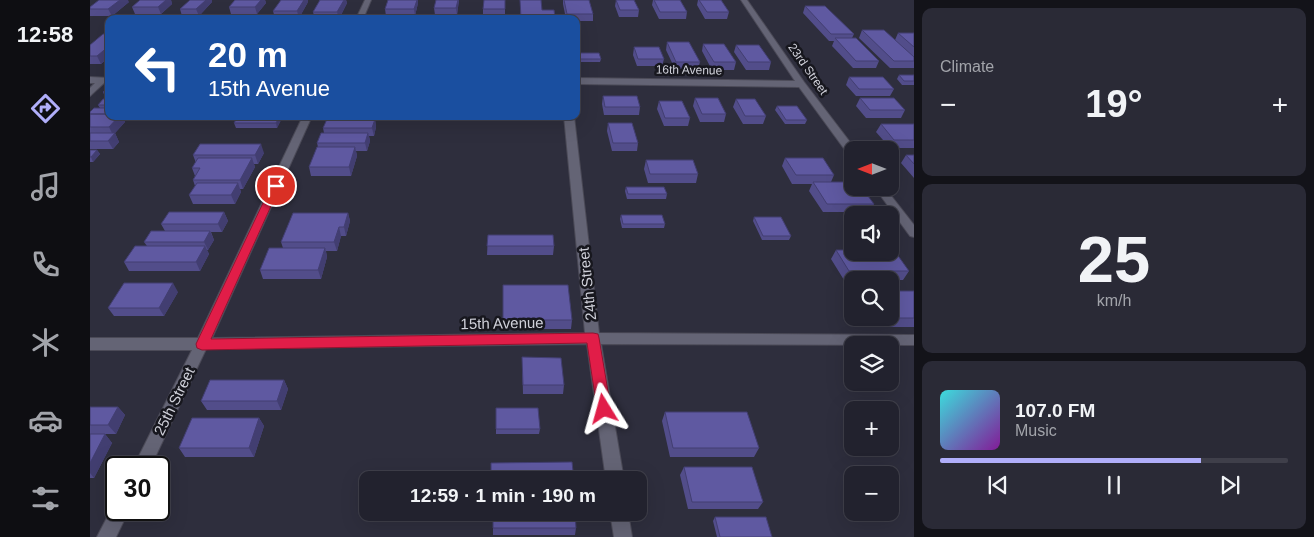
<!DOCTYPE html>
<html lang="en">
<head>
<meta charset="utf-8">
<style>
  :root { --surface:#22222e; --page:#2a2a36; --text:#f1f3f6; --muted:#a2a4aa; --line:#3f3f4a; --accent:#b0aefa }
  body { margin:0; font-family:Arial,sans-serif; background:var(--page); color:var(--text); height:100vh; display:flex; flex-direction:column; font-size:19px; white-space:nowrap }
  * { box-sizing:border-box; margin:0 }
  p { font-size:16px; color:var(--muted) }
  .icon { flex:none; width:28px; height:28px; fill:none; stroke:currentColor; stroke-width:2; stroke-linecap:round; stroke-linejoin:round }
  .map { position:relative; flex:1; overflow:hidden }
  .panel { display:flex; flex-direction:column; gap:8px; padding:8px; background:#131319; width:400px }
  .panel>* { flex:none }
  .guide { position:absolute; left:15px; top:15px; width:475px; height:105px; border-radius:10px; box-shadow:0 5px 20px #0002,0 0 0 1px var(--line); background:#1a4fa0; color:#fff; overflow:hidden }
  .needle { width:32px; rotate:270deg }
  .buttons { position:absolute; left:754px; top:141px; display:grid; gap:10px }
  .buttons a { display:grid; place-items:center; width:55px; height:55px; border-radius:10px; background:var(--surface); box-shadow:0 5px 20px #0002,0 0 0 1px var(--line); font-size:25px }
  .speed { position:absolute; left:15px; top:456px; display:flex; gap:10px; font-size:25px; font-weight:700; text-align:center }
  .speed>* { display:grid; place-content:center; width:65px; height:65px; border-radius:50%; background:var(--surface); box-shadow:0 5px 20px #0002,0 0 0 1px var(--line); line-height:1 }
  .speed .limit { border:2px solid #111; border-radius:8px; background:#fff; color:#111 }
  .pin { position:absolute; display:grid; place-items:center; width:42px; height:42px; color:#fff; margin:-21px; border:2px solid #fff; border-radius:50%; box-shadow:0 1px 5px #0007 }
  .me { position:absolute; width:55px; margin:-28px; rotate:352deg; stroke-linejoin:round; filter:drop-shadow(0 0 4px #0008) }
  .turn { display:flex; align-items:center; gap:18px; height:105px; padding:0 20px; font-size:22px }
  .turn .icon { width:65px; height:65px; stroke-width:2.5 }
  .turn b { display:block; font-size:35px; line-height:42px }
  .big { font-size:38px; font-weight:600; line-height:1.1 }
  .panel .tile { flex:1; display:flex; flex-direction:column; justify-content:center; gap:8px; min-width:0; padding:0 18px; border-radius:10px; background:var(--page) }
  .panel .dial { align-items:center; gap:0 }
  .dial b { font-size:65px; line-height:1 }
  .song { display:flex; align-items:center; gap:15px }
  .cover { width:60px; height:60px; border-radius:8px; background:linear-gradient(135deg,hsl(180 70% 55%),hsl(290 70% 35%)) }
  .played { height:5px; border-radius:2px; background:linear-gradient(90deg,var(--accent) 75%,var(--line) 75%) }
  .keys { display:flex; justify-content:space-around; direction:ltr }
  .heat { display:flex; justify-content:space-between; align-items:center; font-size:28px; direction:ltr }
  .trip { position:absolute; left:269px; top:471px; width:288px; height:50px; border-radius:10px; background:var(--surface); box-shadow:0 5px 20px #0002,0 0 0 1px var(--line); font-weight:600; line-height:50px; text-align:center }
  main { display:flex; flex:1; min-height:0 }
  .dock { display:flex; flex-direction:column; width:90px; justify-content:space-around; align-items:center; background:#0e0e12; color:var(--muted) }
  .dock .icon { width:35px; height:35px }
  .dock .active { color:var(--accent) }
  .dock b { font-size:22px; color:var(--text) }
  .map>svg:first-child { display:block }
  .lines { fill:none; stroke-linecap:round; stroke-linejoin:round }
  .street-casing { stroke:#4b4a57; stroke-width:2 }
  .street { fill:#646475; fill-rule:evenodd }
  .wall { fill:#524d8a }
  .shaded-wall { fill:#423e71 }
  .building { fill:#5f59a1; stroke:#423e71 }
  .route { fill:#e11d48; stroke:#92132f }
  .labels { text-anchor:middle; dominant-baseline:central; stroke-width:5; stroke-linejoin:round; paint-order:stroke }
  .far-street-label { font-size:12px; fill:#d0d1da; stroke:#17171e }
  .street-label { font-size:15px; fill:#d0d1da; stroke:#17171e }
</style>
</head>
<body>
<main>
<nav class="dock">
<b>12:58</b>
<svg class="icon active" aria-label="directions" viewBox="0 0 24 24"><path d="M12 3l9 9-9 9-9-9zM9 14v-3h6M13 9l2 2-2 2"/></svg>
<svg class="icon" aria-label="music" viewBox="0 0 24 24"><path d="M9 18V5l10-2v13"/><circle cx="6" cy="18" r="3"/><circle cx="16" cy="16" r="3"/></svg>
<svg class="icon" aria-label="phone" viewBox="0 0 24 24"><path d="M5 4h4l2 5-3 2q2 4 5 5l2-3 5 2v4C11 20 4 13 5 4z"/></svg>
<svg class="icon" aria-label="climate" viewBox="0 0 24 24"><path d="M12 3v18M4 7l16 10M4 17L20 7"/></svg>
<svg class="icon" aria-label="car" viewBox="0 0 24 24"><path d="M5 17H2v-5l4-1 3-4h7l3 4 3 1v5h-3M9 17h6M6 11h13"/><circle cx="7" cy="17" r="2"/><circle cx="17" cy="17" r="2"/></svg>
<svg class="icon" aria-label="filters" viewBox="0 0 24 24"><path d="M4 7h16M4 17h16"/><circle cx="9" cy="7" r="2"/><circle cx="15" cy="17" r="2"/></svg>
</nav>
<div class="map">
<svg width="824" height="537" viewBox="0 0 824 537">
  <rect width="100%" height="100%" fill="#2e2e3d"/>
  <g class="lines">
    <defs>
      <path id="street" d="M275 0H281L273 19H266Z
        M651 0H657L714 82 766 150H762V155L758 154 709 87 486 84V78L705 81Z
        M0 77 19 78V84L14 83 0 96V88L5 83H0Z
        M213 116H222L122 338 495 333 474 116H484L509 333 824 335V345L511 344 534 480H516L497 344 116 349 60 468H43L102 350H0V338H108Z
        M785 188H795L824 225V237L820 236Z
        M26 503V510H39L26 537H7L24 504Z
        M520 512H538L542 537H524Z"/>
    </defs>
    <use href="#street" class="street-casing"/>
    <use href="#street" class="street"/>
  </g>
  <path class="wall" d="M50 0H81L82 4 71 14H45L42 7Z
    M100 0H122V2L109 16H92L90 9Z
    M145 0H175L176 3 167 14H141L139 7Z
    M230 0H256L257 3 249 19H225L223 12Z
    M369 0 367 15H345L344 8Z
    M415 0V16H393V9Z
    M430 0 452 10H464L465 19H431Z
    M473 0H499L503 14V21H486V19H476L473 4Z
    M526 0 549 10 548 17H529L525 6Z
    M563 0H590L597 12 596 19H569L562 5Z
    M608 0H631L639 12 637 19H615L607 5Z
    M39 2 22 16H0V7Z
    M218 2 209 18H185L183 11Z
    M328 3 325 16H296L295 9Z
    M715 6 764 34 762 38 789 61 786 68H763L742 46 744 41H739L713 13Z
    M772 30 805 40 808 33H824V68H800L769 38Z
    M19 34V57L11 64H0V45Z
    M577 42 610 62 608 69H585L576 50Z
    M613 44 646 62 644 70H622L612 51Z
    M646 45 681 62 679 70H656L644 52Z
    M544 47 574 59 572 66H547L543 55Z
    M488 53 511 59 510 62H489L488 56Z
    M809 75H824V85H812L807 79Z
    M759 77 804 89 800 96H766L756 85Z
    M19 86V116H38L37 118H33L35 122 25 133 29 142 23 149H0V112L10 108 8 105 16 99 13 92Z
    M513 96 550 107 549 115H514L512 104Z
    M605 98 636 114 634 122H610L603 106Z
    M770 98 815 110 811 118H776L766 106Z
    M646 99 676 116 673 124H653L643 107Z
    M569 101 600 118 598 126H574L567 109Z
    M687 106 717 120 715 124H695L685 110Z
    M190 116 191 120 187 128H146L144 123Z
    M272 116H288L287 119H285L286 127 284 136H279L280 141 277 151H266L267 156 261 176H221L219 167 228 147 227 143 234 133 233 128 273 119Z
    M292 116H309L308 119H293Z
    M370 116H402V117Z
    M518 123 548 143 547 151H522L517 131Z
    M791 124H824V148H800L786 132Z
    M0 150H7L10 154 3 162H0Z
    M174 153 168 164H164L165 167 153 189H150L151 192 145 204H103L99 195 105 186 103 180 105 176 102 168 106 163 103 155Z
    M816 155H824V178L811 163Z
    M695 158 744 175 741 182 784 204 779 212H733L719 191 722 184H702L692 166Z
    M556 160 608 174 606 183H558L554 169Z
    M536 187 577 194 576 199H537L535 191Z
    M134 212 138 221 132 232H121L124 240 118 250H117L119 254 110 271H39L34 262 57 246 54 242 75 231 71 224Z
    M258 213 260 221 256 236H251L247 251H236L237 257 231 279H173L170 270 193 248 191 242Z
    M531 215 575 224 574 228H532L530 219Z
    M664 217 701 236 699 240H672L663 221Z
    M398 235 464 246 463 255H397Z
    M746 250 819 271 813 280H754L741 259Z
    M413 285 482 320 481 329H413Z
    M824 291V327H781L776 318H800Z
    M88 292 74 316H24L18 308Z
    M432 357 474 385 473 394H433Z
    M194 380 198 389 191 410H117L111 401Z
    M0 407H28L35 415 26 434H0Z
    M406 408 450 429 449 434H406Z
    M575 412 669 448 664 457H580L572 421Z
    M169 418 174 426 164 457H95L89 448Z
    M0 434H15L22 443 4 478H0Z
    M594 467 673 502 668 509H598L590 475Z
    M403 512 486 528 485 535H403Z
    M625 517 682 537H627L623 521Z"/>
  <path class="shaded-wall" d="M30 0H38L39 2 22 16 18 9Z
    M76 0H81L82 4 71 14 68 7Z
    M116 0H122V2L109 16 106 9Z
    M171 0H175L176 3 167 14 165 7Z
    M214 0H218V2L209 18 207 11Z
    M254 0H256L257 3 249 19 247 12Z
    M327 0H328V3L325 16 324 9Z
    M368 0H369L367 15 366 8Z
    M19 46V57L11 64 7 56Z
    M29 116H32L35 122 25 133 29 142 23 149 18 141 23 135 19 127Z
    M190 116 191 120 187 128 186 123Z
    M285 119 286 127 284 136 282 128Z
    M278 133 280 141 277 151 275 143Z
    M171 144 174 153 168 164 165 155Z
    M265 147 267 156 261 176 259 167Z
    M7 150 10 154 3 162 1 157Z
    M162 158 165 167 153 189 150 180Z
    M148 183 151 192 145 204 141 195Z
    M134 212 138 221 132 232 128 224Z
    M258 213 260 221 256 236 254 227Z
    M249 227 251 236 247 251 244 242Z
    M120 231 124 240 118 250 114 242Z
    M115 246 119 254 110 271 106 262Z
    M235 248 237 257 231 279 228 270Z
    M83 283 88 292 74 316 69 308Z
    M194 380 198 389 191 410 187 401Z
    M28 407 35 415 26 434 18 425Z
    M169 418 174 426 164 457 159 448Z
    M15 434 22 443 4 478 0 473V463Z"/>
  <path class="building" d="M9 0H30L18 9H0V7Z
    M50 0H76L68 7H42Z
    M100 0H116L106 9H90Z
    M145 0H171L165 7H139Z
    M191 0H214L207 11H183Z
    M230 0H254L247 12H223Z
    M298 0H327L324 9H295Z
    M346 0H368L366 8H344Z
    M394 0H415V9H393Z
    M430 0H451L452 10H464L465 18H431Z
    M474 0H499L503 14H477Z
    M526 0H544L549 10H530Z
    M564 0H590L597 12H570Z
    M609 0H631L639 12H617Z
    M715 6H735L764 34H741Z
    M772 30H794L824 57V61H804Z
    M808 33H824V47Z
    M13 34H19V46L7 56H0V45Z
    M745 38H766L789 61H766Z
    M577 42H599L610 62H586Z
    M613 44H634L646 62H624Z
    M646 45H669L681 62H658Z
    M544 47H569L574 59H548Z
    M488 53H509L511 59H490Z
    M809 75H824V81H814Z
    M759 77H793L804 89H769Z
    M19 86V92H13Z
    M513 96H547L550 107H515Z
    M605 98H628L636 114H612Z
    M770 98H804L815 110H780Z
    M13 99H19V105H8Z
    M646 99H665L676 116H655Z
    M569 101H592L600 118H575Z
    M687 106H707L717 120H696Z
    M4 108H19V114H0V112Z
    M0 114H19V116H29L19 127H0Z
    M148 116H190L186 123H144Z
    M237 119H285L282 128H233Z
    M518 123H542L548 143H523Z
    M791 124H824V140H804Z
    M0 133H25L18 141H0Z
    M231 133H278L275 143H227Z
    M110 144H171L165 155H103Z
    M227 147H265L259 167H219Z
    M0 150H7L1 157H0Z
    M816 155H824V164Z
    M108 158H162L150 180H103L110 168H102Z
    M695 158H733L744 175H706Z
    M556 160H603L608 174H560Z
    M723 182H762V188H772L784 204H737Z
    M107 183H148L141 195H99Z
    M536 187H574L577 194H538Z
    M79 212H134L128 224H71Z
    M203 213H258L254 227H249L244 242H191Z
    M531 215H572L575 224H533Z
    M664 217H691L701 236H673Z
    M61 231H120L114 242H54Z
    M398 235H463L464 246H397Z
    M45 246H115L106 262H34Z
    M179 248H235L228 270H170Z
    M746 250H762V252H800V250H804L819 271H759Z
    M34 283H83L69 308H18Z
    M413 285H478L482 320H413Z
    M800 291H824V318H787H800Z
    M432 357 471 358 474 385H433Z
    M120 380H194L187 401H111Z
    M0 407H28L18 425H0Z
    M406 408H448L450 429H406Z
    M575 412H657L669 448H583Z
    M102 418H169L159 448H89Z
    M0 434H15L0 463Z
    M482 462 484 480H401V463Z
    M594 467H662L673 502H602Z
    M403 512H485L486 528H403Z
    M625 517H676L682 537H630Z"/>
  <path class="route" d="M182 184H186L190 186 121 339 503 333 508 334 509 338 521 409 519 413 514 415 509 413 507 409 497 343 112 350 107 348 106 344Z"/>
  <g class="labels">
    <g class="far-street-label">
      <text transform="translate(718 69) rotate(55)">23rd Street</text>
      <text transform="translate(599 70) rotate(1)">16th Avenue</text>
    </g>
    <g class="street-label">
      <text transform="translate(497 284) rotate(-96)">24th Street</text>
      <text transform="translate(412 323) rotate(-1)">15th Avenue</text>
      <text transform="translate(84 401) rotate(-64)">25th Street</text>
    </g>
  </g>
</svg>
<div class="buttons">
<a><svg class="needle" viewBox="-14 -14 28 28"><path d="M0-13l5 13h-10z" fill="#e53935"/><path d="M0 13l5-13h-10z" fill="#a2a4aa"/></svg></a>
<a><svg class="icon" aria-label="sound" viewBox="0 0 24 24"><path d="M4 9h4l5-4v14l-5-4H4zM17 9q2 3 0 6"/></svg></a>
<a><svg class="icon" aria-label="search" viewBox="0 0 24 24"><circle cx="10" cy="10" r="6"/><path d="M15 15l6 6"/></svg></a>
<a><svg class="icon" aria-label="layers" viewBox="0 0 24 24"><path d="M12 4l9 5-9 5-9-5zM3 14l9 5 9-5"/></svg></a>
<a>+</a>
<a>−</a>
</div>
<div class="speed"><div class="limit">30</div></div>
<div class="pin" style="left:186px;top:186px;background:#d93025"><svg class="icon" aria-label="arrive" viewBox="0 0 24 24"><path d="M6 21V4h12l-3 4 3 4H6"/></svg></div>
<svg class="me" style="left:514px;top:409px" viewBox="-20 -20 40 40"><path d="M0-17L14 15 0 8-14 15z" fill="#e11d48" stroke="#fff" stroke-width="4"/></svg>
<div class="trip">12:59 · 1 min · 190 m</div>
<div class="guide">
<div class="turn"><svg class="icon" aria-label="left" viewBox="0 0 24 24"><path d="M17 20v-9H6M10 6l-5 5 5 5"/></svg><div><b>20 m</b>15th Avenue</div></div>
</div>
</div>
<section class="panel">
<div class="tile"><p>Climate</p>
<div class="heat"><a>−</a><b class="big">19°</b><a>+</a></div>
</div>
<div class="tile dial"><b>25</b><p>km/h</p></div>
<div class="tile">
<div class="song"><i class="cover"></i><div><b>107.0 FM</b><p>Music</p></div></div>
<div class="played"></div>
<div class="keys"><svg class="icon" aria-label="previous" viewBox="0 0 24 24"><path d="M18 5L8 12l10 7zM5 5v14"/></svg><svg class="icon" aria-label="pause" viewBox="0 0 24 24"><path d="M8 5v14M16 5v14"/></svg><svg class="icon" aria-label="next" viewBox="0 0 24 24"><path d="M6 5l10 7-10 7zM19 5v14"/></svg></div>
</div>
</section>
</main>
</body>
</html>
